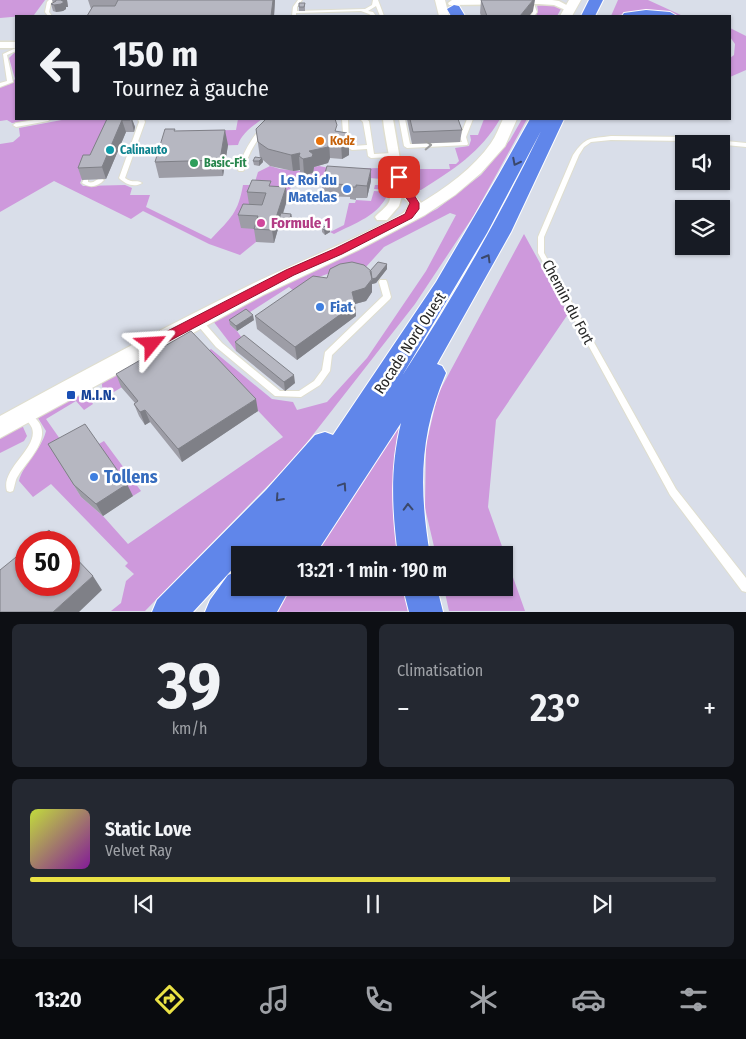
<!DOCTYPE html>
<html lang="fr">
<head>
<meta charset="utf-8">
<style>
  :root { --surface:#171b24; --page:#242831; --text:#f1f3f6; --muted:#9ea1a6; --line:#363941; --accent:#eae245 }
  body { margin:0; font-family:"Fira Sans Condensed",sans-serif; background:var(--page); color:var(--text); height:100vh; display:flex; flex-direction:column; font-size:19px; white-space:nowrap }
  * { box-sizing:border-box; margin:0 }
  p { font-size:16px; color:var(--muted) }
  .icon { flex:none; width:28px; height:28px; fill:none; stroke:currentColor; stroke-width:2; stroke-linecap:round; stroke-linejoin:round }
  .map { position:relative; height:612px; overflow:hidden }
  .sheet { display:flex; flex-direction:column; gap:12px; padding:12px; background:#0d0f14; flex:1 }
  .sheet>* { flex:none }
  .hud { position:absolute; left:15px; top:15px; width:716px; height:105px; border-radius:0px; box-shadow:0 1px 4px #0004; background:#171b24; color:var(--text); overflow:hidden }
  .controls { position:absolute; left:675px; top:135px; display:grid; gap:10px }
  .controls a { display:grid; place-items:center; width:55px; height:55px; border-radius:0px; background:var(--surface); box-shadow:0 1px 4px #0004; font-size:25px }
  .speed { position:absolute; left:15px; top:531px; display:flex; gap:10px; font-size:25px; font-weight:700; text-align:center }
  .speed>* { display:grid; place-content:center; width:65px; height:65px; border-radius:50%; background:var(--surface); box-shadow:0 1px 4px #0004; line-height:1 }
  .speed .limit { border:8px solid #d22; background:#fff; color:#111 }
  .pin { position:absolute; display:grid; place-items:center; width:42px; height:42px; color:#fff; margin:-21px; border-radius:10px; box-shadow:0 2px 8px #0006 }
  .me { position:absolute; width:55px; margin:-28px; rotate:63deg; stroke-linejoin:round; filter:drop-shadow(0 0 4px #0008) }
  .turn { display:flex; align-items:center; gap:18px; height:105px; padding:0 15px; font-size:22px }
  .turn .icon { width:65px; height:65px; stroke-width:2.5 }
  .turn b { display:block; font-size:35px; line-height:42px }
  .big { font-size:38px; font-weight:600; line-height:1.1 }
  .sheet .tile { flex:1; display:flex; flex-direction:column; justify-content:center; gap:8px; min-width:0; padding:0 18px; border-radius:8px; background:var(--page) }
  .sheet .dial { align-items:center; gap:0 }
  .dial b { font-size:65px; line-height:1 }
  .song { display:flex; align-items:center; gap:15px }
  .cover { width:60px; height:60px; border-radius:8px; background:linear-gradient(135deg,hsl(70 70% 55%),hsl(290 70% 35%)) }
  .played { height:5px; border-radius:2px; background:linear-gradient(90deg,var(--accent) 70%,var(--line) 70%) }
  .keys { display:flex; justify-content:space-around; direction:ltr }
  .heat { display:flex; justify-content:space-between; align-items:center; font-size:28px; direction:ltr }
  .sheet .tiles { flex:1; display:grid; gap:12px; grid-template-columns:1fr 1fr }
  .tile:last-child { grid-column:span 2 }
  .trip { position:absolute; left:231px; top:546px; width:282px; height:50px; border-radius:0px; background:var(--surface); box-shadow:0 1px 4px #0004; font-weight:600; line-height:50px; text-align:center }
  .tab-bar { display:flex; height:80px; justify-content:space-around; align-items:center; background:#090b0e; color:var(--muted) }
  .tab-bar .icon { width:35px; height:35px }
  .tab-bar .selected { color:var(--accent) }
  .tab-bar b { font-size:22px; color:var(--text) }
  .map>svg:first-child { display:block }
  .green { fill:#ce99dc }
  .lines { fill:none; stroke-linecap:round; stroke-linejoin:round }
  .service-casing { stroke:#dfdecf; stroke-width:2 }
  .minor-casing { stroke:#dfdecf; stroke-width:3 }
  .tertiary-casing { stroke:#dfdecf; stroke-width:2 }
  .secondary-casing { stroke:#dfdecf; stroke-width:2 }
  .trunk-casing { stroke:#fff; stroke-width:2 }
  .service { fill:#fff; fill-rule:evenodd }
  .minor { fill:#fff; fill-rule:evenodd }
  .tertiary { fill:#fff; fill-rule:evenodd }
  .secondary { fill:#fff; fill-rule:evenodd }
  .trunk { fill:#6086ea; fill-rule:evenodd }
  .wall { fill:#9d9da6 }
  .shaded-wall { fill:#7f8087 }
  .building { fill:#b6b7c1; stroke:#7f8087 }
  .oneway { stroke:#9e9e9e }
  .oneway2 { stroke:#3b486b }
  .route { fill:#e11d48; stroke:#92132f }
  .food-dot { fill:#e8710a; stroke:#fff; stroke-width:2 }
  .culture-dot { fill:#0f9aa8; stroke:#fff; stroke-width:2 }
  .leisure-dot { fill:#2e9e5b; stroke:#fff; stroke-width:2 }
  .shop-dot { fill:#3f7fe0; stroke:#fff; stroke-width:2 }
  .hotel-dot { fill:#d1479c; stroke:#fff; stroke-width:2 }
  .transit-dot { fill:#1a4fb4; stroke:#fff; stroke-width:2 }
  .labels { text-anchor:middle; dominant-baseline:central; stroke-width:5; stroke-linejoin:round; paint-order:stroke }
  .far-food-label { font-size:12px; font-weight:bold; fill:#c56008; stroke:#fff; text-anchor:start }
  .far-culture-label { font-size:12px; font-weight:bold; fill:#0d838f; stroke:#fff; text-anchor:start }
  .far-leisure-label { font-size:12px; font-weight:bold; fill:#27864d; stroke:#fff; text-anchor:start }
  .shop-label { font-size:15px; font-weight:bold; fill:#366cbe; stroke:#fff; text-anchor:end }
  .hotel-label { font-size:15px; font-weight:bold; fill:#b23c85; stroke:#fff; text-anchor:start }
  .street-label { font-size:15px; fill:#272727; stroke:#fff }
  .transit-label { font-size:15px; font-weight:bold; fill:#164399; stroke:#fff; text-anchor:start }
  .near-shop-label { font-size:18px; font-weight:bold; fill:#366cbe; stroke:#fff; text-anchor:start }
</style>
</head>
<body>
<div class="map">
<svg width="746" height="612" viewBox="0 0 746 612">
  <rect width="100%" height="100%" fill="#d9dee9"/>
  <path class="green" d="M0 0H45L34 15 0 18Z
    M618 0H648L683 16 639 12 611 16Z
    M537 4H554L561 9 557 16 536 15 538 11Z
    M730 28 746 36V70L730 77V58L734 55 735 44 730 37Z
    M16 51V119H39L12 123 7 120 0 121V87L10 84 15 79 9 58Z
    M67 119H109L80 183 83 186 125 185 132 188 130 195H150L146 207 211 239C231 218 238 213 243 185H254L258 172 270 166 280 169 300 171 302 175H309L314 172 309 168 319 166 334 169 383 168V163L387 162 390 190 374 189 375 185H381L382 179 356 177 326 182 293 180 287 200 271 199 256 242 240 255 209 244 143 211 131 219 54 181 0 212V144L13 142 20 136 19 128Z
    M238 119H262C253 126 241 134 238 145L178 147 177 131 236 130Z
    M484 119H500C481 152 453 170 421 190H416L408 183 403 165 416 169H450L449 164H456L459 161 455 148 469 146 471 140 470 135H478Z
    M522 119H527L474 215 415 304 294 459 145 611H111L121 603 126 581 134 574 125 566 128 563 51 484 33 497 19 481C23 464 41 451 46 431L38 418 39 415 78 392 88 395 93 404 84 410 76 401 46 419 60 439 50 447 81 497 103 516 128 544 283 437 204 354 211 349 272 399 293 402 297 410 327 402 367 358 426 271 456 215 450 213 384 247 365 268H344L316 278 294 291 289 287 230 325 237 331 246 344 236 351 213 321 285 283 437 209 481 175 510 140Z
    M374 191 389 192C379 216 355 223 334 234L330 232 344 225 349 203H355L356 200 371 201Z
    M524 234 568 314 496 420 488 507 525 611H449L444 588H505V555H436L425 508 426 445 438 394Z
    M195 344 107 396C103 390 100 385 103 378Z
    M403 417 401 555H312Z
    M17 427H23L27 436 24 441 0 453V437Z
    M104 441 141 491 133 496 97 445Z
    M291 588H407L412 611 275 612Z"/>
  <g class="lines">
    <defs>
      <path id="service" d="M49 0H54L51 3 49 12 52 16H48L45 12 47 2Z
        M298 0H302L297 7V11L365 9 372 5 373 0H378L384 16H380L376 6 368 11 373 12 376 16H372L369 14 361 11 296 13V16H292L293 7Z
        M532 3 534 4 537 12 535 15 537 16H532L531 15 533 12 530 4Z
        M16 48V51L7 55 13 82 0 87V83L7 81 3 54Z
        M41 119H51L48 121 16 127 13 125 16 123Z
        M138 119H144L145 122 125 178C133 184 136 179 142 183 134 188 125 184 119 178L139 122Z
        M269 119H275C260 136 250 147 244 170L243 171H239L238 170C244 149 254 134 269 119Z
        M342 119H348L349 144 353 146 367 145 363 122 360 119H366L369 121 374 154 393 153 396 155 393 157 371 158 368 156 367 149 352 150 344 146Z
        M399 119H405L410 144 462 142 460 137 467 119H473L466 137 468 144 467 145 407 148 404 146Z
        M611 136 686 137 746 143V147L686 141 611 140 591 142 584 147 579 155 544 237V253L549 262 676 489 746 578V592L742 591 670 495 538 253V237L573 155C586 136 590 139 611 136Z
        M86 178 88 179V182C94 184 96 179 101 178L104 180C98 187 89 188 82 183L84 179Z
        M380 280H386L387 282 391 297 390 299 332 355 330 371 320 385 301 397 275 396 216 347 194 321 195 319H201L222 343 280 391H299L314 381 322 370 325 352 383 296 379 282Z
        M25 409C30 412 33 416 37 420 53 438 27 461 18 476 15 480 15 486 13 491L10 492 7 491C0 469 39 448 32 428 30 423 24 418 21 413L22 410Z"/>
      <path id="minor" d="M452 0H552L559 1 574 9 570 12 554 5 539 4 449 5 448 3Z
        M0 42H16V48H0Z
        M383 119H393L402 171 411 190 421 203C420 211 416 218 408 220L401 216 408 208 409 203 402 196 399 206 387 220H377L375 217C379 212 386 208 389 202 397 180 385 142 383 119Z"/>
      <path id="tertiary" d="M435 0H445L449 16H439Z"/>
      <path id="secondary" d="M569 0H581L572 16H560Z
        M503 119H517L505 146 481 173 455 195 425 215 358 250 263 295 0 438V416C82 371 165 327 248 286 320 250 445 209 491 143 496 136 499 127 503 119Z"/>
      <path id="trunk" d="M589 0H603L595 16H581Z
        M454 5 459 6 465 16H451L447 9Z
        M646 10 670 12 677 16H622L624 13Z
        M530 119H564L511 232 437 364 442 366 446 373C419 435 419 489 430 555H398C392 510 390 467 401 423L315 555H248L250 551 246 555H240V561L193 612H152L157 600 266 490 315 435 325 432 333 435 436 282 498 176ZM541 131C500 216 454 297 402 376L487 233Z
        M240 570V588H290L277 612H205L210 600 228 575Z
        M403 588H437L443 612H409Z"/>
    </defs>
    <use href="#service" class="service-casing"/>
    <use href="#minor" class="minor-casing"/>
    <use href="#tertiary" class="tertiary-casing"/>
    <use href="#secondary" class="secondary-casing"/>
    <use href="#trunk" class="trunk-casing"/>
    <use href="#service" class="service"/>
    <use href="#minor" class="minor"/>
    <use href="#tertiary" class="tertiary"/>
    <use href="#secondary" class="secondary"/>
    <use href="#trunk" class="trunk"/>
  </g>
  <path class="wall" d="M52 0H67L68 7H66V9L63 11 56 12 53 11 51 4 53 3Z
    M88 0H275L274 16H87L91 9Z
    M481 0 533 11 529 16H481L480 13Z
    M305 3V11H299V7Z
    M107 119H132L135 127 134 132H126L106 179 82 180 78 168 90 155Z
    M407 119H458L462 130 460 142 412 144Z
    M256 129 337 131 349 139V155L342 159 330 158 328 163 314 167 313 173 304 175 300 172V170L293 171 270 166 263 160V162L259 166 254 165 253 161 260 158Z
    M175 131 228 145 223 176 159 178 155 162Z
    M371 181 367 198H356V200L350 199V197L323 196 322 183Z
    M271 186 286 187 287 200 283 214H291L292 218 289 230 278 229 274 243 256 242 254 229 241 228 238 215 249 204 247 192Z
    M322 228 330 232 325 235 322 232Z
    M387 269 376 283 372 284V292L366 301 355 304 356 316 297 360 257 329 255 316 327 278 370 271Z
    M229 320H254L237 331 230 325Z
    M235 342 295 383 285 391 236 351Z
    M116 374 258 411 182 462 150 422 145 425 139 416 134 404 135 403 121 387Z
    M48 444 133 496 103 516 81 497Z"/>
  <path class="shaded-wall" d="M61 0H67L68 7H66V9L63 11 56 12 54 5Z
    M273 0H275L274 16H271Z
    M533 0H535L533 11 529 16H520Z
    M131 119H132L135 127 134 132Z
    M122 120 126 132 106 179 102 167Z
    M225 130 228 145 223 176 220 160Z
    M349 139V155L342 159 341 143Z
    M329 142 330 158 328 163 314 167 313 173 304 175 303 159 309 151Z
    M300 153 299 156 300 170 293 171 291 155Z
    M262 158 263 162 259 166V161Z
    M371 169V181L367 198V186Z
    M286 187 287 200 279 225H277L278 229 274 243 272 230Z
    M291 214 292 218 289 230 288 226Z
    M330 227V232L325 235 324 230Z
    M387 264V269L376 283 372 284V292L366 301 355 304 356 316 297 360 295 347 352 292 371 281Z
    M253 315 254 320 237 331 236 326Z
    M294 375 295 383 285 391 284 382Z
    M256 399 258 411 182 462 178 449Z
    M145 410 150 422 145 425 140 412Z
    M127 484 133 496 103 516 96 504Z
    M93 576 102 590 79 612H53Z"/>
  <path class="building" d="M56 0H63H61L64 2 61 4 54 5 51 4 56 1Z
    M118 0H273L271 16H87L93 6H115Z
    M481 0H533L520 16H487Z
    M299 3H305L304 7H299Z
    M107 119H131L130 120H122L102 167 78 168 83 155H90Z
    M266 119H335L337 125 335 131 347 133 349 139 341 143 329 142 328 147 309 151 313 154 312 157 303 159 299 156 300 153 291 155 268 149 258 142 256 129Z
    M410 119H458L462 130 413 132Z
    M165 129H175L174 131 225 130 220 160 155 162Z
    M255 157 262 158 259 161H253Z
    M327 166 371 169 367 186 356 185V187H350V185L322 183Z
    M252 180 271 181 269 186 286 187 272 230 254 229 258 216 238 215 243 204 262 205 266 193 247 192Z
    M281 213 291 214 288 226 277 225Z
    M327 225 330 227 324 230 322 228Z
    M352 262 364 265 371 271 372 279 365 288 352 292 355 304 295 347 255 316 313 276 327 278 330 269 340 264Z
    M378 262 387 264 376 278 372 279 370 271Z
    M246 309 253 315 236 326 229 320Z
    M191 331 256 399 178 449 145 410 140 412 134 404 138 401 116 374Z
    M244 335 294 375 284 382 235 342Z
    M85 424 127 484 96 504 74 485 48 444Z
    M49 530 61 542H34Z
    M26 549V585H69V551L93 576 53 612H0V570Z"/>
  <defs><path id="oneway-chevron" d="M-2-3.5L2.5 0L-2 3.5" fill="none" stroke-width="1.6" stroke-linecap="round" stroke-linejoin="round" transform="scale(1.25)"/></defs>
  <use class="oneway" href="#oneway-chevron" transform="translate(428 145) rotate(-2)"/>
  <g class="oneway2">
    <use href="#oneway-chevron" transform="translate(516 162) rotate(117)"/>
    <use href="#oneway-chevron" transform="translate(487 258) rotate(-60)"/>
    <use href="#oneway-chevron" transform="translate(343 486) rotate(-56)"/>
    <use href="#oneway-chevron" transform="translate(279 498) rotate(132)"/>
    <use href="#oneway-chevron" transform="translate(408 507) rotate(-92)"/>
  </g>
  <path class="route" d="M399 174C406 177 414 196 419 203V209L412 218 342 254 294 275 156 348H148L146 344 148 341 286 270 334 249 405 214 410 203 401 191 395 177Z"/>
  <circle class="food-dot" cx="320" cy="141" r="5"/>
  <circle class="culture-dot" cx="110" cy="150" r="5"/>
  <circle class="leisure-dot" cx="194" cy="163" r="5"/>
  <g class="shop-dot">
    <circle cx="347" cy="189" r="5"/>
    <circle cx="320" cy="307" r="5"/>
    <circle cx="94" cy="477" r="5"/>
  </g>
  <circle class="hotel-dot" cx="261" cy="223" r="5"/>
  <rect class="transit-dot" x="66" y="390" width="10" height="10" rx="2.5"/>
  <g class="labels">
    <g class="far-food-label">
      <text x="330" y="141">Kodz</text>
    </g>
    <g class="far-culture-label">
      <text x="120" y="150">Calinauto</text>
    </g>
    <g class="far-leisure-label">
      <text x="204" y="163">Basic-Fit</text>
    </g>
    <g class="shop-label">
      <text x="337" y="180">Le Roi du<tspan x="337" dy="17">Matelas</tspan></text>
      <text x="330" y="307" text-anchor="start">Fiat</text>
    </g>
    <g class="hotel-label">
      <text x="271" y="223">Formule 1</text>
    </g>
    <g class="street-label">
      <text transform="translate(568 302) rotate(62)">Chemin du Fort</text>
      <text transform="translate(410 343) rotate(-57)">Rocade Nord Ouest</text>
    </g>
    <g class="transit-label">
      <text x="81" y="395">M.I.N.</text>
    </g>
    <g class="near-shop-label">
      <text x="104" y="477">Tollens</text>
    </g>
  </g>
</svg>
<div class="controls">
<a><svg class="icon" aria-label="sound" viewBox="0 0 24 24"><path d="M4 9h4l5-4v14l-5-4H4zM17 9q2 3 0 6"/></svg></a>
<a><svg class="icon" aria-label="layers" viewBox="0 0 24 24"><path d="M12 4l9 5-9 5-9-5zM3 14l9 5 9-5"/></svg></a>
</div>
<div class="speed"><div class="limit">50</div></div>
<div class="pin" style="left:399px;top:177px;background:#d93025"><svg class="icon" aria-label="arrive" viewBox="0 0 24 24"><path d="M6 21V4h12l-3 4 3 4H6"/></svg></div>
<svg class="me" style="left:152px;top:344px" viewBox="-20 -20 40 40"><path d="M0-17L14 15 0 8-14 15z" fill="#e11d48" stroke="#fff" stroke-width="4"/></svg>
<div class="trip">13:21 · 1 min · 190 m</div>
<div class="hud">
<div class="turn"><svg class="icon" aria-label="left" viewBox="0 0 24 24"><path d="M17 20v-9H6M10 6l-5 5 5 5"/></svg><div><b>150 m</b>Tournez à gauche</div></div>
</div>
</div>
<section class="sheet">
<div class="tiles">
<div class="tile dial"><b>39</b><p>km/h</p></div>
<div class="tile"><p>Climatisation</p>
<div class="heat"><a>−</a><b class="big">23°</b><a>+</a></div>
</div>
<div class="tile">
<div class="song"><i class="cover"></i><div><b>Static Love</b><p>Velvet Ray</p></div></div>
<div class="played"></div>
<div class="keys"><svg class="icon" aria-label="previous" viewBox="0 0 24 24"><path d="M18 5L8 12l10 7zM5 5v14"/></svg><svg class="icon" aria-label="pause" viewBox="0 0 24 24"><path d="M8 5v14M16 5v14"/></svg><svg class="icon" aria-label="next" viewBox="0 0 24 24"><path d="M6 5l10 7-10 7zM19 5v14"/></svg></div>
</div>
</div>
</section>
<nav class="tab-bar">
<b>13:20</b>
<svg class="icon selected" aria-label="directions" viewBox="0 0 24 24"><path d="M12 3l9 9-9 9-9-9zM9 14v-3h6M13 9l2 2-2 2"/></svg>
<svg class="icon" aria-label="music" viewBox="0 0 24 24"><path d="M9 18V5l10-2v13"/><circle cx="6" cy="18" r="3"/><circle cx="16" cy="16" r="3"/></svg>
<svg class="icon" aria-label="phone" viewBox="0 0 24 24"><path d="M5 4h4l2 5-3 2q2 4 5 5l2-3 5 2v4C11 20 4 13 5 4z"/></svg>
<svg class="icon" aria-label="climate" viewBox="0 0 24 24"><path d="M12 3v18M4 7l16 10M4 17L20 7"/></svg>
<svg class="icon" aria-label="car" viewBox="0 0 24 24"><path d="M5 17H2v-5l4-1 3-4h7l3 4 3 1v5h-3M9 17h6M6 11h13"/><circle cx="7" cy="17" r="2"/><circle cx="17" cy="17" r="2"/></svg>
<svg class="icon" aria-label="filters" viewBox="0 0 24 24"><path d="M4 7h16M4 17h16"/><circle cx="9" cy="7" r="2"/><circle cx="15" cy="17" r="2"/></svg>
</nav>
</body>
</html>
